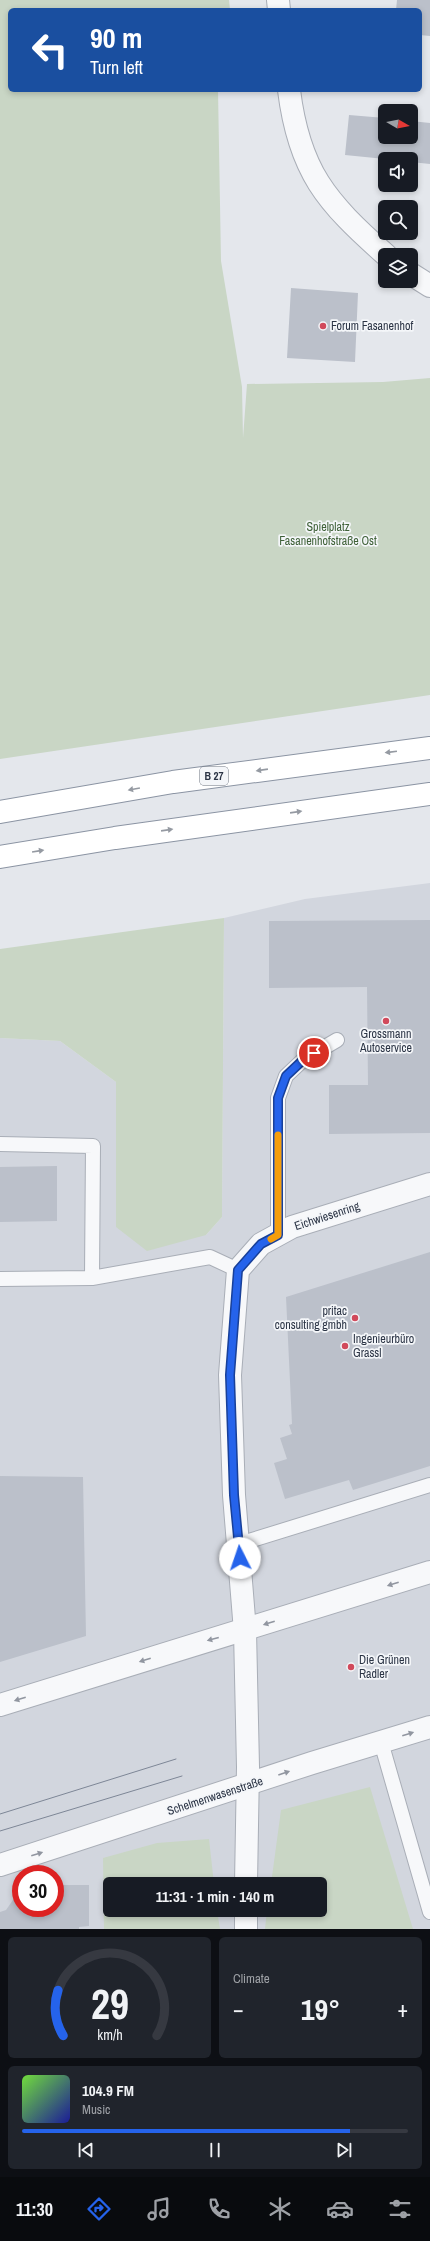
<!DOCTYPE html>
<html lang="en">
<head>
<meta charset="utf-8">
<style>
  :root { --surface:#171b24; --page:#20242c; --text:#f1f3f6; --muted:#9ea1a6; --line:#363941; --accent:#2563eb }
  body { margin:0; font-family:"Archivo Narrow",sans-serif; background:var(--page); color:var(--text); height:100vh; display:flex; flex-direction:column; font-size:15px; white-space:nowrap }
  * { box-sizing:border-box; margin:0 }
  p { font-size:13px; color:var(--muted) }
  .icon { flex:none; width:22px; height:22px; fill:none; stroke:currentColor; stroke-width:2; stroke-linecap:round; stroke-linejoin:round }
  .map { position:relative; height:1929px; overflow:hidden }
  .drawer { display:flex; flex-direction:column; gap:8px; padding:8px; background:#0d0f14; flex:1 }
  .drawer>* { flex:none }
  .hud { position:absolute; left:8px; top:8px; width:414px; height:84px; border-radius:6px; box-shadow:0 2px 6px #0003; background:#1a4fa0; color:#fff; overflow:hidden }
  .needle { width:26px; rotate:99deg }
  .tools { position:absolute; left:378px; top:104px; display:grid; gap:8px }
  .tools a { display:grid; place-items:center; width:40px; height:40px; border-radius:6px; background:var(--surface); box-shadow:0 2px 6px #0003; font-size:20px }
  .speed { position:absolute; left:12px; top:1865px; display:flex; gap:8px; font-size:20px; font-weight:700; text-align:center }
  .speed>* { display:grid; place-content:center; width:52px; height:52px; border-radius:50%; background:var(--surface); box-shadow:0 2px 6px #0003; line-height:1 }
  .speed .limit { border:6px solid #d22; background:#fff; color:#111 }
  .pin { position:absolute; display:grid; place-items:center; width:34px; height:34px; color:#fff; margin:-17px; border:2px solid #fff; border-radius:50%; box-shadow:0 1px 4px #0007 }
  .me { position:absolute; width:44px; margin:-22px; rotate:356deg; stroke-linejoin:round; filter:drop-shadow(0 0 3px #0008) }
  .turn { display:flex; align-items:center; gap:14px; height:84px; padding:0 16px; font-size:18px }
  .turn .icon { width:52px; height:52px; stroke-width:2.5 }
  .turn b { display:block; font-size:28px; line-height:34px }
  .big { font-size:30px; font-weight:800; line-height:1.1 }
  .drawer .widget { flex:1; display:flex; flex-direction:column; justify-content:center; gap:6px; min-width:0; padding:0 14px; border-radius:6px; background:var(--page) }
  .drawer .dial { align-items:center; gap:0 }
  .dial svg { height:104px; overflow:visible; fill:none; stroke:var(--line); stroke-width:7; stroke-linecap:round; text-anchor:middle }
  .dial text { fill:var(--text); stroke:none }
  .song { display:flex; align-items:center; gap:12px }
  .cover { width:48px; height:48px; border-radius:6px; background:linear-gradient(135deg,hsl(100 70% 55%),hsl(240 70% 35%)) }
  .played { height:4px; border-radius:2px; background:linear-gradient(90deg,var(--accent) 85%,var(--line) 85%) }
  .keys { display:flex; justify-content:space-around; direction:ltr }
  .heat { display:flex; justify-content:space-between; align-items:center; font-size:22px; direction:ltr }
  .drawer .tiles { flex:1; display:grid; gap:8px; grid-template-columns:1fr 1fr }
  .widget:last-child { grid-column:span 2 }
  .trip { position:absolute; left:103px; top:1877px; width:224px; height:40px; border-radius:6px; background:var(--surface); box-shadow:0 2px 6px #0003; font-weight:800; line-height:40px; text-align:center }
  .menu { display:flex; height:64px; justify-content:space-around; align-items:center; background:#090b0e; color:var(--muted) }
  .menu .icon { width:28px; height:28px }
  .menu .current { color:var(--accent) }
  .menu b { font-size:18px; color:var(--text) }
  .map>svg:first-child { display:block }
  .built { fill:#d2d6de; fill-rule:evenodd }
  .green { fill:#c9d6c5 }
  .building { fill:#bbc0ca }
  .lines { fill:none; stroke-linecap:round; stroke-linejoin:round }
  .service-casing { stroke:#a9aeb7; stroke-width:16 }
  .minor-casing { stroke:#a9aeb7; stroke-width:24 }
  .tertiary-casing { stroke:#a9aeb7; stroke-width:24 }
  .trunk-casing { stroke:#8b94a3; stroke-width:24 }
  .service { stroke:#f7f8fa; stroke-width:14 }
  .minor { stroke:#f7f8fa; stroke-width:22 }
  .tertiary { stroke:#f7f8fa; stroke-width:22 }
  .trunk { stroke:#fff; stroke-width:22 }
  .tram { stroke:#7d8696; stroke-width:1 }
  .oneway { fill:#959aa2 }
  .oneway2 { fill:#9196a0 }
  .route-casing { stroke:#184099; stroke-width:10 }
  .route { stroke:#2563eb; stroke-width:7 }
  .slow { stroke:#f59e0b; stroke-width:7 }
  .poi-dot { fill:#d1495b; stroke:#f4f6f9; stroke-width:1.5 }
  .labels { text-anchor:middle; dominant-baseline:central; stroke-width:3.5; stroke-linejoin:round; paint-order:stroke }
  .shield { fill:#f4f6f9; stroke:#676e7b; stroke-width:1 }
  .shield-label { font-size:11px; font-weight:bold; fill:#2b3445 }
  .poi-label { font-size:12px; fill:#2b3445; stroke:#f4f6f9; text-anchor:start }
  .park-label { font-size:12px; fill:#3f6138; stroke:#f4f6f9 }
  .street-label { font-size:12px; fill:#2b3445; stroke:#f4f6f9 }
</style>
</head>
<body>
<div class="map">
<svg width="430" height="1929" viewBox="0 0 430 1929">
  <rect width="100%" height="100%" fill="#e4e7ec"/>
  <path class="built" d="M430 883V1929H0V1038L60 1041 116 1082V1227L206 1235 222 1217 224 918 305 899ZM21 1874H55V1908H21ZM110 1884H320V1910H110Z"/>
  <path class="green" d="M0 0H229L230 10H10V90H218L221 261 242 387 243 438 247 384 383 382 430 378V695L0 759Z
    M224 918 222 1217 206 1235 147 1251 116 1227V1082L60 1041 0 1038V949Z
    M370 1787 413 1929H265L267 1910H320V1884H271L281 1810Z
    M209 1839 214 1884H110V1910H217L220 1929H104L103 1858 157 1843Z"/>
  <path class="building" d="M397 0H430V36L420 35V10H396Z
    M349 115 385 118V137H411V121L430 123V164L411 162V159H385L345 155Z
    M291 288 358 293 355 362 287 358Z
    M430 920V1133L329 1134V1085H368L367 987 269 988V921Z
    M57 1166V1221L0 1222V1167Z
    M430 1252V1466L353 1490 349 1480 285 1499 274 1463 287 1459 280 1438 292 1434 289 1425 292 1424 286 1297Z
    M0 1476 83 1477 86 1636 0 1662Z
    M55 1885H89V1926L79 1927V1929H0V1912L6 1910 15 1897H21V1908H55Z"/>
  <g class="lines">
    <defs>
      <path id="service" d="M0 1144 93 1146 92 1278
        M278 1235V1098L286 1076 303 1060 337 1040
        M0 1279 92 1278 210 1257 238 1270
        M239 1544 430 1485
        M381 1742 430 1912"/>
      <path id="minor" d="M246 1884 248 1767 245 1631 234 1495 230 1375 238 1270 261 1244 292 1227 430 1184
        M246 1929V1910"/>
      <path id="tertiary" d="M278 0 279 10
        M289 90C299 171 326 202 386 255
        M411 274 430 286
        M0 1705 430 1572
        M0 1865 312 1763 430 1727"/>
      <path id="trunk" d="M0 812 173 782 430 748
        M0 857 115 838 430 794"/>
    </defs>
    <use href="#service" class="service-casing"/>
    <use href="#minor" class="minor-casing"/>
    <use href="#tertiary" class="tertiary-casing"/>
    <use href="#trunk" class="trunk-casing"/>
    <use href="#service" class="service"/>
    <use href="#minor" class="minor"/>
    <use href="#tertiary" class="tertiary"/>
    <use href="#trunk" class="trunk"/>
    <path class="tram" d="M0 1814 176 1759
      M0 1831 182 1776"/>
  </g>
  <defs><path id="oneway-solid" d="M-6-.8H1V-3.2L6.5 0L1 3.2V.8H-6Z"/></defs>
  <g class="oneway">
    <use href="#oneway-solid" transform="translate(391 752) rotate(173)"/>
    <use href="#oneway-solid" transform="translate(262 770) rotate(172)"/>
    <use href="#oneway-solid" transform="translate(134 789) rotate(170)"/>
    <use href="#oneway-solid" transform="translate(296 812) rotate(-8)"/>
    <use href="#oneway-solid" transform="translate(167 830) rotate(-8)"/>
    <use href="#oneway-solid" transform="translate(38 851) rotate(-9)"/>
  </g>
  <g class="oneway2">
    <use href="#oneway-solid" transform="translate(393 1584) rotate(162)"/>
    <use href="#oneway-solid" transform="translate(269 1623) rotate(163)"/>
    <use href="#oneway-solid" transform="translate(213 1639) rotate(165)"/>
    <use href="#oneway-solid" transform="translate(145 1660) rotate(163)"/>
    <use href="#oneway-solid" transform="translate(20 1699) rotate(163)"/>
    <use href="#oneway-solid" transform="translate(408 1734) rotate(-17)"/>
    <use href="#oneway-solid" transform="translate(284 1773) rotate(-19)"/>
    <use href="#oneway-solid" transform="translate(37 1854) rotate(-17)"/>
  </g>
  <g class="lines">
    <defs>
      <path id="route" d="M240 1558 234 1495 230 1375 238 1270 261 1244 278 1235V1098L286 1076 303 1060 314 1053"/>
    </defs>
    <use href="#route" class="route-casing"/>
    <use href="#route" class="route"/>
    <path class="slow" d="M271 1239 278 1235V1135"/>
  </g>
  <g class="poi-dot">
    <circle cx="323" cy="326" r="4"/>
    <circle cx="386" cy="1021" r="4"/>
    <circle cx="355" cy="1318" r="4"/>
    <circle cx="345" cy="1346" r="4"/>
    <circle cx="351" cy="1667" r="4"/>
  </g>
  <g class="labels">
    <rect class="shield" x="200" y="767" width="28" height="18" rx="3"/>
    <g class="shield-label">
      <text x="214" y="776">B 27</text>
    </g>
    <g class="poi-label">
      <text x="331" y="326">Forum Fasanenhof</text>
      <text x="386" y="1034" text-anchor="middle">Grossmann<tspan x="386" dy="14">Autoservice</tspan></text>
      <text x="347" y="1311" text-anchor="end">pritac<tspan x="347" dy="14">consulting gmbh</tspan></text>
      <text x="353" y="1339">Ingenieurbüro<tspan x="353" dy="14">Grassl</tspan></text>
      <text x="359" y="1660">Die Grünen<tspan x="359" dy="14">Radler</tspan></text>
    </g>
    <g class="park-label">
      <text x="328" y="527">Spielplatz<tspan x="328" dy="14">Fasanenhofstraße Ost</tspan></text>
    </g>
    <g class="street-label">
      <text transform="translate(327 1216) rotate(-18)">Eichwiesenring</text>
      <text transform="translate(215 1796) rotate(-18)">Schelmenwasenstraße</text>
    </g>
  </g>
</svg>
<div class="tools">
<a><svg class="needle" viewBox="-14 -14 28 28"><path d="M0-13l5 13h-10z" fill="#e53935"/><path d="M0 13l5-13h-10z" fill="#9ea1a6"/></svg></a>
<a><svg class="icon" aria-label="sound" viewBox="0 0 24 24"><path d="M4 9h4l5-4v14l-5-4H4zM17 9q2 3 0 6"/></svg></a>
<a><svg class="icon" aria-label="search" viewBox="0 0 24 24"><circle cx="10" cy="10" r="6"/><path d="M15 15l6 6"/></svg></a>
<a><svg class="icon" aria-label="layers" viewBox="0 0 24 24"><path d="M12 4l9 5-9 5-9-5zM3 14l9 5 9-5"/></svg></a>
</div>
<div class="speed"><div class="limit">30</div></div>
<div class="pin" style="left:314px;top:1053px;background:#d93025"><svg class="icon" aria-label="arrive" viewBox="0 0 24 24"><path d="M6 21V4h12l-3 4 3 4H6"/></svg></div>
<svg class="me" style="left:240px;top:1558px" viewBox="-20 -20 40 40"><circle r="19" fill="#fff"/><path d="M0-13L10 11 0 6-10 11z" fill="#2563eb"/></svg>
<div class="trip">11:31 · 1 min · 140 m</div>
<div class="hud">
<div class="turn"><svg class="icon" aria-label="left" viewBox="0 0 24 24"><path d="M17 20v-9H6M10 6l-5 5 5 5"/></svg><div><b>90 m</b>Turn left</div></div>
</div>
</div>
<section class="drawer">
<div class="tiles">
<div class="widget dial"><svg viewBox="0 0 100 80">
<path d="M14 69A42 42 0 1 1 86 69"/>
<path d="M14 69A42 42 0 0 1 10 34" stroke="#2563eb"/>
<text x="50" y="56" font-size="32" font-weight="700">29</text>
<text x="50" y="72" font-size="11">km/h</text>
</svg></div>
<div class="widget"><p>Climate</p>
<div class="heat"><a>−</a><b class="big">19°</b><a>+</a></div>
</div>
<div class="widget">
<div class="song"><i class="cover"></i><div><b>104.9 FM</b><p>Music</p></div></div>
<div class="played"></div>
<div class="keys"><svg class="icon" aria-label="previous" viewBox="0 0 24 24"><path d="M18 5L8 12l10 7zM5 5v14"/></svg><svg class="icon" aria-label="pause" viewBox="0 0 24 24"><path d="M8 5v14M16 5v14"/></svg><svg class="icon" aria-label="next" viewBox="0 0 24 24"><path d="M6 5l10 7-10 7zM19 5v14"/></svg></div>
</div>
</div>
</section>
<nav class="menu">
<b>11:30</b>
<svg class="icon current" aria-label="directions" viewBox="0 0 24 24"><path d="M12 3l9 9-9 9-9-9zM9 14v-3h6M13 9l2 2-2 2"/></svg>
<svg class="icon" aria-label="music" viewBox="0 0 24 24"><path d="M9 18V5l10-2v13"/><circle cx="6" cy="18" r="3"/><circle cx="16" cy="16" r="3"/></svg>
<svg class="icon" aria-label="phone" viewBox="0 0 24 24"><path d="M5 4h4l2 5-3 2q2 4 5 5l2-3 5 2v4C11 20 4 13 5 4z"/></svg>
<svg class="icon" aria-label="climate" viewBox="0 0 24 24"><path d="M12 3v18M4 7l16 10M4 17L20 7"/></svg>
<svg class="icon" aria-label="car" viewBox="0 0 24 24"><path d="M5 17H2v-5l4-1 3-4h7l3 4 3 1v5h-3M9 17h6M6 11h13"/><circle cx="7" cy="17" r="2"/><circle cx="17" cy="17" r="2"/></svg>
<svg class="icon" aria-label="filters" viewBox="0 0 24 24"><path d="M4 7h16M4 17h16"/><circle cx="9" cy="7" r="2"/><circle cx="15" cy="17" r="2"/></svg>
</nav>
</body>
</html>
